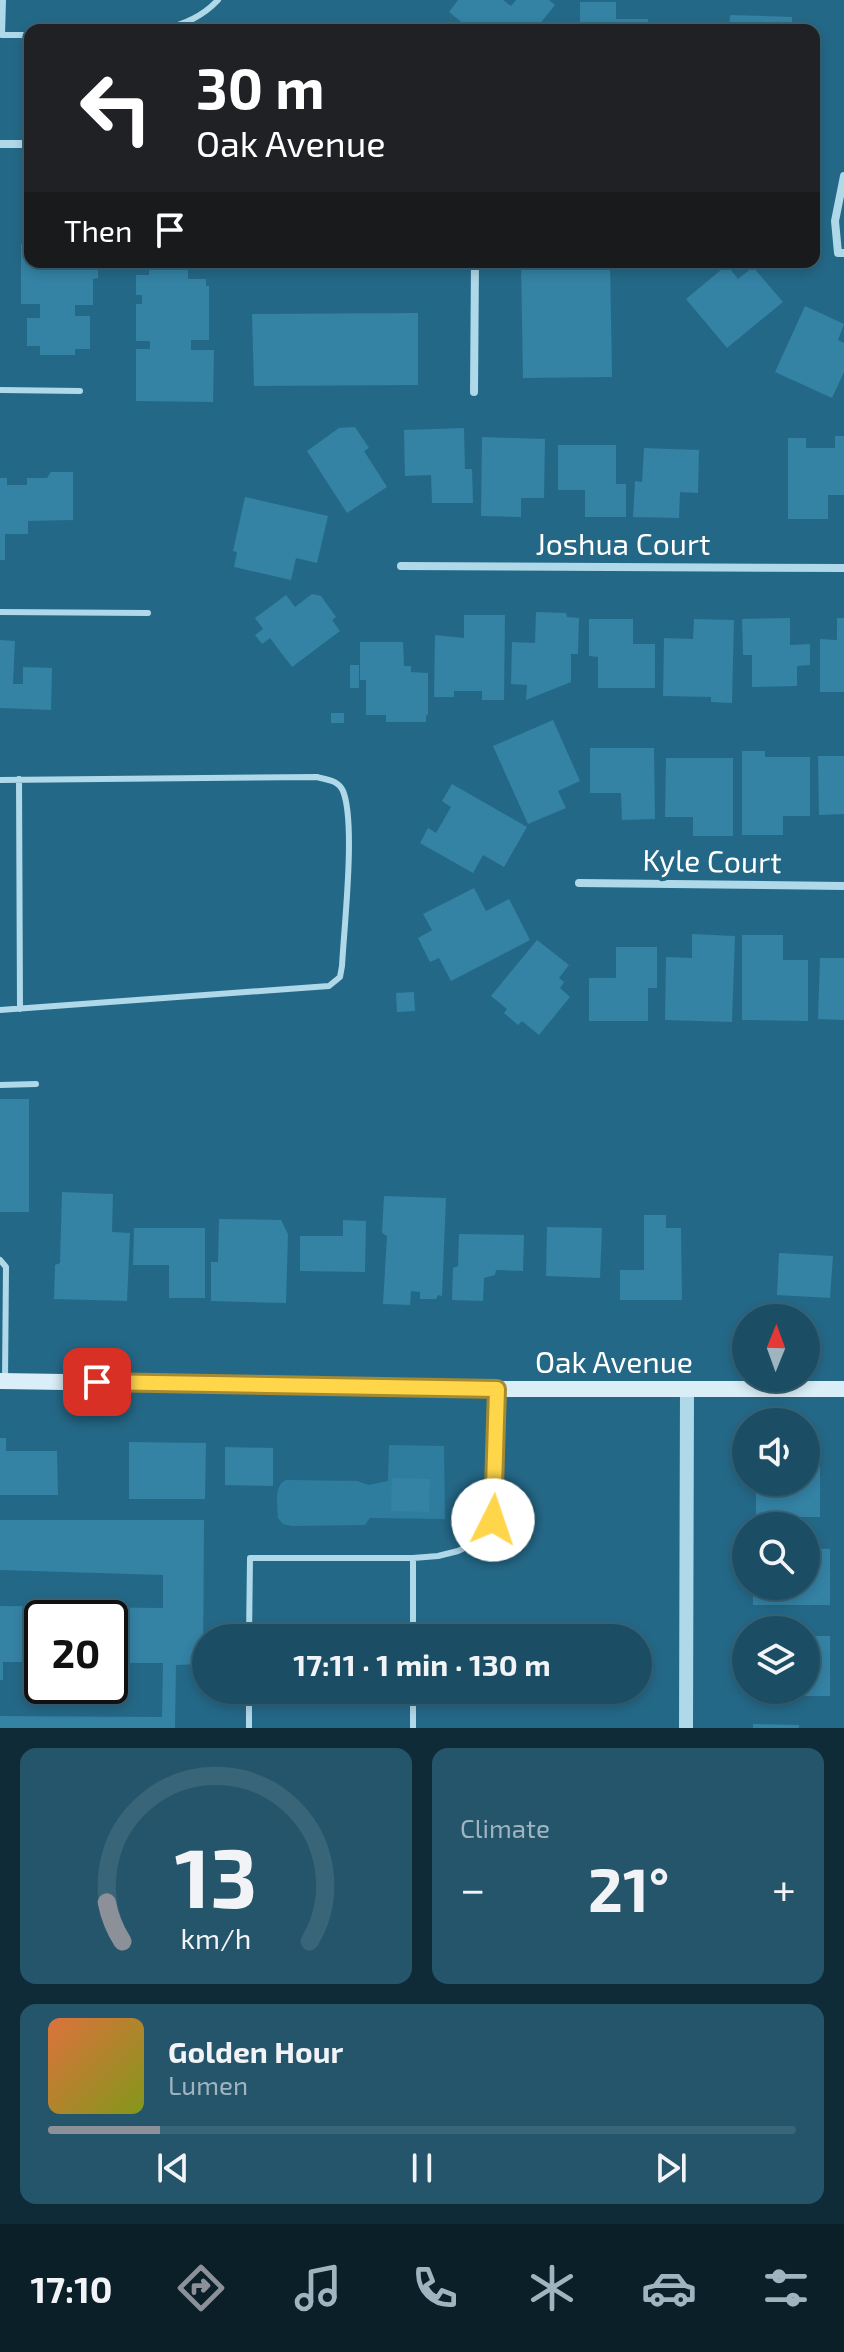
<!DOCTYPE html>
<html lang="en">
<head>
<meta charset="utf-8">
<style>
  :root { --surface:#1b4e65; --page:#24556b; --text:#f1f3f6; --muted:#a0b4bf; --line:#396579; --accent:#8c9099 }
  body { margin:0; font-family:"Exo 2",sans-serif; background:var(--page); color:var(--text); height:100vh; display:flex; flex-direction:column; font-size:30px; white-space:nowrap }
  * { box-sizing:border-box; margin:0 }
  p { font-size:26px; color:var(--muted) }
  .icon { flex:none; width:44px; height:44px; fill:none; stroke:currentColor; stroke-width:2; stroke-linecap:round; stroke-linejoin:round }
  .map { position:relative; height:1728px; overflow:hidden }
  .drawer { display:flex; flex-direction:column; gap:20px; padding:20px; background:#0f2b38; flex:1 }
  .drawer>* { flex:none }
  .hud { position:absolute; left:24px; top:24px; width:796px; height:244px; border-radius:16px; box-shadow:0 4px 12px #0003,0 0 0 2px var(--line); background:#202124; color:#fff; overflow:hidden }
  .needle { width:52px; rotate:1deg }
  .tools { position:absolute; left:732px; top:1304px; display:grid; gap:16px }
  .tools a { display:grid; place-items:center; width:88px; height:88px; border-radius:50%; background:var(--surface); box-shadow:0 4px 12px #0003,0 0 0 2px var(--line); font-size:40px }
  .speed { position:absolute; left:24px; top:1600px; display:flex; gap:16px; font-size:40px; font-weight:700; text-align:center }
  .speed>* { display:grid; place-content:center; width:104px; height:104px; border-radius:50%; background:var(--surface); box-shadow:0 4px 12px #0003,0 0 0 2px var(--line); line-height:1 }
  .speed .limit { border:4px solid #111; border-radius:12px; background:#fff; color:#111 }
  .pin { position:absolute; display:grid; place-items:center; width:68px; height:68px; color:#fff; margin:-34px; border-radius:16px; box-shadow:0 4px 12px #0006 }
  .me { position:absolute; width:88px; margin:-44px; rotate:4deg; stroke-linejoin:round; filter:drop-shadow(0 0 6px #0008) }
  .turn { display:flex; align-items:center; gap:28px; height:168px; padding:0 40px; font-size:36px }
  .turn .icon { width:104px; height:104px; stroke-width:2.5 }
  .turn b { display:block; font-size:56px; line-height:68px }
  .then { display:flex; align-items:center; height:76px; padding:0 40px; background:#0003; gap:16px; font-size:30px }
  .big { font-size:60px; font-weight:700; line-height:1.1 }
  .drawer .card { flex:1; display:flex; flex-direction:column; justify-content:center; gap:12px; min-width:0; padding:0 28px; border-radius:16px; background:var(--page) }
  .drawer .dial { align-items:center; gap:0 }
  .dial svg { height:208px; overflow:visible; fill:none; stroke:var(--line); stroke-width:7; stroke-linecap:round; text-anchor:middle }
  .dial text { fill:var(--text); stroke:none }
  .song { display:flex; align-items:center; gap:24px }
  .cover { width:96px; height:96px; border-radius:12px; background:linear-gradient(135deg,hsl(20 70% 55%),hsl(70 70% 35%)) }
  .played { height:8px; border-radius:4px; background:linear-gradient(90deg,var(--accent) 15%,var(--line) 15%) }
  .keys { display:flex; justify-content:space-around; direction:ltr }
  .heat { display:flex; justify-content:space-between; align-items:center; font-size:44px; direction:ltr }
  .drawer .tiles { flex:1; display:grid; gap:20px; grid-template-columns:1fr 1fr }
  .card:last-child { grid-column:span 2 }
  .trip { position:absolute; left:192px; top:1624px; width:460px; height:80px; border-radius:40px; background:var(--surface); box-shadow:0 4px 12px #0003,0 0 0 2px var(--line); font-weight:700; line-height:80px; text-align:center }
  .dock { display:flex; height:128px; justify-content:space-around; align-items:center; background:#0b1f28; color:var(--muted) }
  .dock .icon { width:56px; height:56px }
  .dock .selected { color:var(--accent) }
  .dock b { font-size:36px; color:var(--text) }
  .map>svg:first-child { display:block }
  .green { fill:#2e7d9f }
  .building { fill:#3482a4 }
  .lines { fill:none; stroke-linecap:round; stroke-linejoin:round }
  .service { stroke:#afd8e9; stroke-width:6 }
  .minor { stroke:#afd8e9; stroke-width:8 }
  .tertiary { stroke:#afd8e9; stroke-width:14 }
  .secondary { stroke:#daeef7; stroke-width:16 }
  .route-casing { stroke:#a68a30; stroke-width:20 }
  .route { stroke:#ffd54a; stroke-width:14 }
  .labels { text-anchor:middle; dominant-baseline:central; stroke-width:8; stroke-linejoin:round; paint-order:stroke }
  .street-label { font-size:30px; fill:#fff; stroke:#246887 }
</style>
</head>
<body>
<div class="map">
<svg width="844" height="1728" viewBox="0 0 844 1728">
  <rect width="100%" height="100%" fill="#246887"/>
  <path class="green" d="M389 1445 444 1446 445 1519 370 1518 365 1525 292 1526 283 1524 278 1518C278 1505 273 1486 286 1480L357 1481 369 1485 388 1481Z"/>
  <path class="building" d="M458 0H503L511 6 516 0H549L555 5 535 30H471L449 12Z
    M580 2H616V19H648V30H580Z
    M730 15 792 17V30H729Z
    M22 194H30V231H22Z
    M21 244H30V262H98V278L93 279V305H75V316H90V349H75V355H40V346H27V318H40V304H21Z
    M136 262H188V279H206V286H209V340H191V350H214L213 402 136 401V349H150V341H136V304H142V295H136V275H149V269H136Z
    M276 262H370L365 266H276Z
    M521 262H610L612 377 523 378Z
    M727 265 738 279 753 267 783 302 727 348 686 299Z
    M805 306 844 324 838 340 844 343V372L832 398 775 372Z
    M418 313V385L254 386 252 314Z
    M355 427 369 448 364 451 387 487 347 513 307 451 339 428Z
    M464 428 465 469H472L473 503H432L431 475 405 476 404 430Z
    M835 436H844V495H828V519H788V438H806V448H835Z
    M482 437 545 439 544 498H521V517L481 516Z
    M558 445H616V484H626V517H585V490H558Z
    M644 448 699 450 698 493 680 492 679 518 633 517 635 481 642 482Z
    M51 472H73V520L28 521V534H5V560H0V478H7V485H27V478H47Z
    M245 497 328 516 317 563 296 558 291 580 234 567 237 552 233 551Z
    M312 594 321 596 336 617 332 620 340 631 292 667 270 638 262 644 255 635 263 629 255 618 286 595 295 607Z
    M536 612 566 613 567 617 579 618 578 654H571V682L526 700 527 685 511 684 512 642 535 643Z
    M464 615H505L504 700H482V691H454V697H434L435 635 464 638Z
    M790 618V645L810 644V665L797 666V686L752 687V655H743L742 619Z
    M837 618H844V692H820V639L837 640Z
    M589 619H633V644H655V688H598V657L589 656Z
    M694 619 734 620 732 703 711 702V697L663 696 664 638 693 639Z
    M0 640 15 641 13 684H23V667L52 668 51 710 0 708Z
    M360 642H403L404 666H411V672L428 673V714L426 716V722H386V715H366V680H360Z
    M350 665H359V688H350Z
    M331 713H344V723H331Z
    M553 720 580 781 558 791 566 808 528 824 493 746Z
    M590 748H654L655 819 622 820 621 793H590Z
    M742 751H765V757H810V816H783V835H742Z
    M818 756H844V814L819 815Z
    M666 758H733V836H693V817H665Z
    M452 784 527 827 504 867 483 855 473 873 420 843 428 828 436 833 451 807 442 801Z
    M474 888 486 911 509 899 530 940 451 981 439 958 430 962 418 938 432 930 423 914Z
    M692 934 735 936 732 1022 665 1020 666 957 692 958Z
    M742 935H783V960H808V1021L742 1020Z
    M537 940 569 965 559 978 564 982 560 988 570 997 539 1035 522 1021 518 1025 504 1013 507 1009 491 996Z
    M616 947H657V988H648V1021H589V978H616Z
    M820 958H844V1020L818 1019Z
    M414 992 415 1011 397 1012 396 993Z
    M0 1099H29V1212H0Z
    M62 1192 113 1194 112 1232 130 1233 127 1301 54 1299 55 1265 60 1263Z
    M384 1196 446 1198 442 1296 438 1295 436 1299H420V1292L411 1291 410 1305 383 1304 387 1236 382 1233Z
    M644 1215H666V1228H681L682 1300H620V1270H644Z
    M219 1219 281 1220 288 1234 286 1303 211 1301V1262H218Z
    M343 1220 366 1221 365 1272 300 1271V1236H343Z
    M547 1227 602 1228 600 1278 546 1276Z
    M134 1228H205V1298H169V1265H133Z
    M459 1234 524 1235 523 1271 496 1270 495 1275 484 1278 483 1301 452 1300 453 1268 458 1266Z
    M779 1253 833 1256 830 1298 777 1295Z
    M0 1438H6V1451H57L58 1495H0Z
    M129 1442 206 1443 205 1499H129Z
    M225 1447 273 1448V1486L225 1485Z
    M806 1450H820V1517H756V1490H778V1482H806Z
    M392 1478 430 1479 429 1512 391 1511Z
    M0 1520H204L203 1664 176 1665 175 1728H0V1716L162 1717 163 1663H110V1618H42V1662H3V1680H0V1606L163 1608V1575L0 1570Z
    M806 1548 830 1549V1605H753V1586H806Z
    M806 1636H830V1696H752V1690H806Z
    M753 1724 799 1725V1728H753Z"/>
  <g class="lines">
    <path class="service" d="M163 30C186 23 202 17 218 0
      M2 35 3 0
      M2 35H30
      M0 390 80 391
      M0 612 148 613
      M19 779 20 1009
      M0 780 317 777C328 780 338 780 343 791 356 823 344 927 342 966L340 977 329 986 0 1010
      M0 1085 36 1084
      M0 1260 6 1267 5 1381
      M413 1558V1638
      M249 1638 250 1558H413L438 1556 458 1551 481 1540 493 1520 495 1508 497 1392
      M249 1728V1690
      M413 1728V1690"/>
    <path class="minor" d="M0 144H30
      M844 176 835 221 838 253H844
      M474 392 475 262
      M401 566 844 568
      M579 883 844 886"/>
    <path class="tertiary" d="M686 1728 687 1389"/>
    <path class="secondary" d="M0 1381 497 1389H844"/>
  </g>
  <g class="lines">
    <defs>
      <path id="route" d="M97 1382 497 1389 493 1520"/>
    </defs>
    <use href="#route" class="route-casing"/>
    <use href="#route" class="route"/>
  </g>
  <g class="labels">
    <g class="street-label">
      <text x="623" y="543">Joshua Court</text>
      <text transform="translate(712 860) rotate(1)">Kyle Court</text>
      <text x="614" y="1361">Oak Avenue</text>
    </g>
  </g>
</svg>
<div class="tools">
<a><svg class="needle" viewBox="-14 -14 28 28"><path d="M0-13l5 13h-10z" fill="#e53935"/><path d="M0 13l5-13h-10z" fill="#a0b4bf"/></svg></a>
<a><svg class="icon" aria-label="sound" viewBox="0 0 24 24"><path d="M4 9h4l5-4v14l-5-4H4zM17 9q2 3 0 6"/></svg></a>
<a><svg class="icon" aria-label="search" viewBox="0 0 24 24"><circle cx="10" cy="10" r="6"/><path d="M15 15l6 6"/></svg></a>
<a><svg class="icon" aria-label="layers" viewBox="0 0 24 24"><path d="M12 4l9 5-9 5-9-5zM3 14l9 5 9-5"/></svg></a>
</div>
<div class="speed"><div class="limit">20</div></div>
<div class="pin" style="left:97px;top:1382px;background:#d93025"><svg class="icon" aria-label="arrive" viewBox="0 0 24 24"><path d="M6 21V4h12l-3 4 3 4H6"/></svg></div>
<svg class="me" style="left:493px;top:1520px" viewBox="-20 -20 40 40"><circle r="19" fill="#fff"/><path d="M0-13L10 11 0 6-10 11z" fill="#ffd54a"/></svg>
<div class="trip">17:11 · 1 min · 130 m</div>
<div class="hud">
<div class="turn"><svg class="icon" aria-label="left" viewBox="0 0 24 24"><path d="M17 20v-9H6M10 6l-5 5 5 5"/></svg><div><b>30 m</b>Oak Avenue</div></div>
<div class="then">Then<svg class="icon" aria-label="arrive" viewBox="0 0 24 24"><path d="M6 21V4h12l-3 4 3 4H6"/></svg></div>
</div>
</div>
<section class="drawer">
<div class="tiles">
<div class="card dial"><svg viewBox="0 0 100 80">
<path d="M14 69A42 42 0 1 1 86 69"/>
<path d="M14 69A42 42 0 0 1 8 54" stroke="#8c9099"/>
<text x="50" y="56" font-size="32" font-weight="700">13</text>
<text x="50" y="72" font-size="11">km/h</text>
</svg></div>
<div class="card"><p>Climate</p>
<div class="heat"><a>−</a><b class="big">21°</b><a>+</a></div>
</div>
<div class="card">
<div class="song"><i class="cover"></i><div><b>Golden Hour</b><p>Lumen</p></div></div>
<div class="played"></div>
<div class="keys"><svg class="icon" aria-label="previous" viewBox="0 0 24 24"><path d="M18 5L8 12l10 7zM5 5v14"/></svg><svg class="icon" aria-label="pause" viewBox="0 0 24 24"><path d="M8 5v14M16 5v14"/></svg><svg class="icon" aria-label="next" viewBox="0 0 24 24"><path d="M6 5l10 7-10 7zM19 5v14"/></svg></div>
</div>
</div>
</section>
<nav class="dock">
<b>17:10</b>
<svg class="icon selected" aria-label="directions" viewBox="0 0 24 24"><path d="M12 3l9 9-9 9-9-9zM9 14v-3h6M13 9l2 2-2 2"/></svg>
<svg class="icon" aria-label="music" viewBox="0 0 24 24"><path d="M9 18V5l10-2v13"/><circle cx="6" cy="18" r="3"/><circle cx="16" cy="16" r="3"/></svg>
<svg class="icon" aria-label="phone" viewBox="0 0 24 24"><path d="M5 4h4l2 5-3 2q2 4 5 5l2-3 5 2v4C11 20 4 13 5 4z"/></svg>
<svg class="icon" aria-label="climate" viewBox="0 0 24 24"><path d="M12 3v18M4 7l16 10M4 17L20 7"/></svg>
<svg class="icon" aria-label="car" viewBox="0 0 24 24"><path d="M5 17H2v-5l4-1 3-4h7l3 4 3 1v5h-3M9 17h6M6 11h13"/><circle cx="7" cy="17" r="2"/><circle cx="17" cy="17" r="2"/></svg>
<svg class="icon" aria-label="filters" viewBox="0 0 24 24"><path d="M4 7h16M4 17h16"/><circle cx="9" cy="7" r="2"/><circle cx="15" cy="17" r="2"/></svg>
</nav>
</body>
</html>
